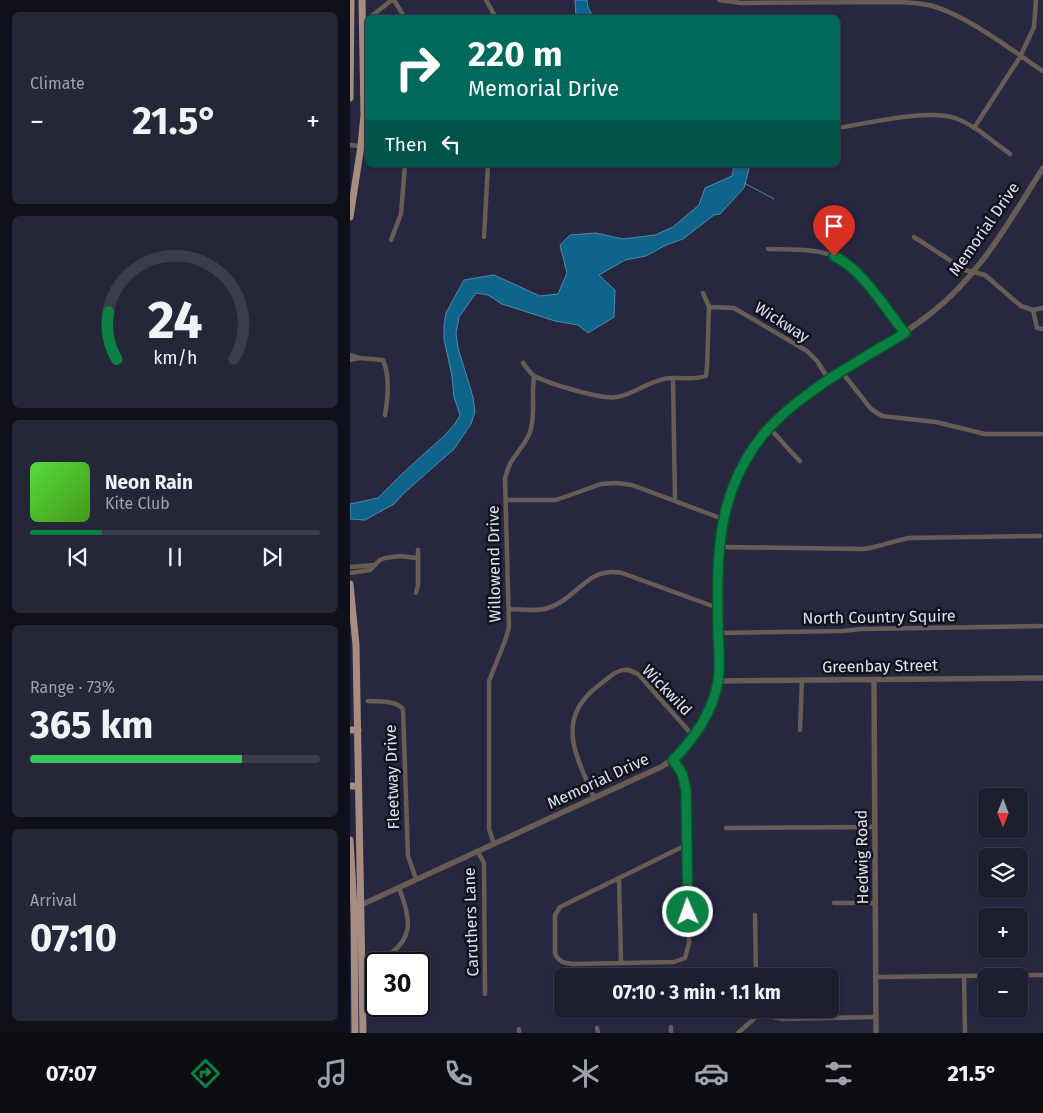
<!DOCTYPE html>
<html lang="en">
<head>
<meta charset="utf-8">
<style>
  :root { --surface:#1d1e30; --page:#252738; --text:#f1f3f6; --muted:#a0a2ab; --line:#3b3c4c; --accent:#0b8043 }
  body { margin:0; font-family:"Fira Sans",sans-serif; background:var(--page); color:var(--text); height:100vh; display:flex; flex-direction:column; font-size:19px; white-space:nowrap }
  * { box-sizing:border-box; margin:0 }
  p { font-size:16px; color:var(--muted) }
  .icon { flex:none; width:28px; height:28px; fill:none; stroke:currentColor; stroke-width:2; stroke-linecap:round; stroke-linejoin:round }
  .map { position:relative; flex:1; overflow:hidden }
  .details { display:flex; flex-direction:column; gap:12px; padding:12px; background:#10101a; width:350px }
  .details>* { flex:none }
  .guide { position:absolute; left:15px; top:15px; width:475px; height:152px; border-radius:8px; box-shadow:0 1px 4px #0004,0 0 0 1px var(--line); background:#00695c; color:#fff; overflow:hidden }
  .needle { width:32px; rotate:180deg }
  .fabs { position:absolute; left:628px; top:788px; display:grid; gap:10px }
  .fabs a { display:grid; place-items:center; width:50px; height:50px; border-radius:8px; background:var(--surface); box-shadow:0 1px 4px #0004,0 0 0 1px var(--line); font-size:25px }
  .speed { position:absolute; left:15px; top:952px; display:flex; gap:10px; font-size:25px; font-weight:700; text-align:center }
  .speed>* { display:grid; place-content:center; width:65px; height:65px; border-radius:50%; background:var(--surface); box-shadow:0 1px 4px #0004,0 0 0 1px var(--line); line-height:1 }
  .speed .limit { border:2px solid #111; border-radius:8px; background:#fff; color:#111 }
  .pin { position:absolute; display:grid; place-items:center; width:42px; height:42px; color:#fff; margin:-51px -21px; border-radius:50% 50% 50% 0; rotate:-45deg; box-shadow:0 0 5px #0007 }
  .pin .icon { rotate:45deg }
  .me { position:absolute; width:55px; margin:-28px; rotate:358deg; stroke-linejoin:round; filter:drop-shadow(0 0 4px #0008) }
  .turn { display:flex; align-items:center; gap:18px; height:105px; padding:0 20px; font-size:22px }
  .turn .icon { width:65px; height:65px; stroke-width:2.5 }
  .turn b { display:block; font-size:35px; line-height:42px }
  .then { display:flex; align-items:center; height:48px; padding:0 20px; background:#0003; gap:10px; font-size:19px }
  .big { font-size:38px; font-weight:700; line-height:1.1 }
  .details .tile { flex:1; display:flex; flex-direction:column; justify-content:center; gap:8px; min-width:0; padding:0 18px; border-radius:8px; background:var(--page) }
  .details .dial { align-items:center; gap:0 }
  .dial svg { height:130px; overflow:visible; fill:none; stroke:var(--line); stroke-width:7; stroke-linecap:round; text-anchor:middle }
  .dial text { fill:var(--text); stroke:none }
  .song { display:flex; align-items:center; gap:15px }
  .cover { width:60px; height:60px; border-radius:8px; background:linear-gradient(135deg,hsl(110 70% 55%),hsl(100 70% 35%)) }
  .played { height:5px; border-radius:2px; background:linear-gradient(90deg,var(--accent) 25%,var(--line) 25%) }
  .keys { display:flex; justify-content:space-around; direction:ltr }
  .heat { display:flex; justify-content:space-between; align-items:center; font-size:28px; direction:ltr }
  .charge { height:8px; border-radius:4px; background:linear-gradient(90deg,#34c759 73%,var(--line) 0) }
  .trip { position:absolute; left:204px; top:968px; width:285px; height:50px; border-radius:8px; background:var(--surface); box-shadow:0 1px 4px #0004,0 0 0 1px var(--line); font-weight:700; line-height:50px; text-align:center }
  .dock { display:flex; height:80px; justify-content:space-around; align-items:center; background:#0c0c13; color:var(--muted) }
  .dock .icon { width:35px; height:35px }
  .dock .active { color:var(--accent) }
  .dock b { font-size:22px; color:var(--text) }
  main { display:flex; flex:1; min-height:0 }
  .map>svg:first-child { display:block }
  .water { fill:#0f648b; stroke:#4e8aaa }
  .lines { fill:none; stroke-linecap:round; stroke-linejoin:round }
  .stream { stroke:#4e8aaa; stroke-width:1 }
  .minor { stroke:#695c55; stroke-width:4.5 }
  .tertiary { stroke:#695c55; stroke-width:5.5 }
  .primary { stroke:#a78d7f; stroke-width:7 }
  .route-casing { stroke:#07532c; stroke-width:12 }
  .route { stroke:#0b8043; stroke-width:9 }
  .labels { text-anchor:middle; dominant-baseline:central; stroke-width:5; stroke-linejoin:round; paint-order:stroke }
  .street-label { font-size:16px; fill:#e0e2f2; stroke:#12121d }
</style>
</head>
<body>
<main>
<section class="details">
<div class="tile"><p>Climate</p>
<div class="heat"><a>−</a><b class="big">21.5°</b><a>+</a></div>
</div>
<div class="tile dial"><svg viewBox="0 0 100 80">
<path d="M14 69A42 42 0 1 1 86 69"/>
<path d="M14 69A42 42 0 0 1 9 40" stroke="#0b8043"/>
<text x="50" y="56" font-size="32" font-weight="700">24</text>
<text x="50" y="72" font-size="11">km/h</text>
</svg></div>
<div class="tile">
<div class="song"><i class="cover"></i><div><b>Neon Rain</b><p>Kite Club</p></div></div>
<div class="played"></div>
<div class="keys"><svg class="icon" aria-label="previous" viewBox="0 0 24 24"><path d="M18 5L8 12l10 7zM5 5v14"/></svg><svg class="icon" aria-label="pause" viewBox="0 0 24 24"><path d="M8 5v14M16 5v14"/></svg><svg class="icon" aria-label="next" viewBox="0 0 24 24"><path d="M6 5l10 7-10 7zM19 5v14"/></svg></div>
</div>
<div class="tile"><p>Range · 73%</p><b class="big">365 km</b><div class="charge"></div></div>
<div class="tile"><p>Arrival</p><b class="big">07:10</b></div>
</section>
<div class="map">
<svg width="693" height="1033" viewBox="0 0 693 1033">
  <rect width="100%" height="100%" fill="#272840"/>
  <path class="water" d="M225 0H237L238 7 243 17H226Z
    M384 165H400L394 188 370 214 364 215 333 239 316 245 296 256 275 260 249 275 265 290 264 317 238 333 228 325 205 321 152 304 138 295 126 293 109 317 106 333 108 348 123 397 125 412 121 424 104 449 53 494 44 504 15 520 0 519V504L28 498 54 472 94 436 105 424 110 415 104 397 102 376 94 339V325L96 313 114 280 144 275 190 296 208 294 217 273 210 245 220 235 246 233 273 239 305 235 323 227 349 205 355 188 382 176Z"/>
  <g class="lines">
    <path class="stream" d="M394 183 424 199"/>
    <path class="minor" d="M44 0 55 18
      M136 0 146 18
      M369 0 391 3 551 2C563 3 574 3 586 7 622 19 661 50 693 71
      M19 18 42 0
      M488 128C519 123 576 109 605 118 625 125 643 142 660 154
      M624 128 670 57 684 27 686 0
      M0 145 18 147
      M134 237 138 165
      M564 237 615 270 635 275 671 306 683 310 693 308
      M41 240 51 214 55 165
      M418 249C439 250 464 248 484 256 510 266 537 310 555 333
      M359 307 384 308 457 351 467 361 479 380
      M683 310 687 328 693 329
      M0 355 9 358 33 360C40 376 38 398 35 415
      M0 360 9 358
      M173 363C177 368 181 375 186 377 201 384 252 400 267 397 284 394 298 382 314 379 327 376 342 381 356 376L357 367 359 307 353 293
      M492 372 521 409 532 416 586 422 635 434H693
      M323 378 325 500
      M419 428C430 438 438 450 450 461
      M156 500H206L251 484 267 483 282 485 373 519
      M369 547 513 549C529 547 543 541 559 538L690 536
      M0 567 25 565
      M0 573 20 570 30 560 35 558 50 556 67 558
      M66 593 68 585V550
      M159 609C171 609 186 612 198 608 227 599 237 566 272 573L368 608
      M368 633 493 631 511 629 691 626
      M18 701C30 702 45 700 53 709L58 856 66 879
      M450 730 452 680
      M323 760 332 773 336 790 339 943 335 958 324 962 223 964C214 963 208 962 205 953V915L210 907 336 845
      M244 798C231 765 207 728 237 696 243 689 251 684 258 678 268 670 277 666 289 675L344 737
      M376 828 525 827
      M144 844 139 829V681L155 641 159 627 155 478C157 472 159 464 163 459 169 450 176 443 180 432 186 415 181 395 184 377
      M128 852 134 863 135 994
      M269 878 271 962
      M484 903H526
      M405 915 406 976
      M35 957C66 939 60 916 49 888
      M26 964 24 959 29 954 35 957 34 964
      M614 976 615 1033
      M527 977 693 975
      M412 1009 423 1017 432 1019 526 1017
      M321 1027V1033
      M247 1028 248 1033
      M169 1033V1029
      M388 1033 413 1011"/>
    <path class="tertiary" d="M524 680 526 1033
      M368 681 693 678
      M0 910 311 767C340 749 364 716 368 681 370 669 368 655 368 643 368 585 363 525 390 472 429 393 514 366 580 314 630 276 660 220 693 168"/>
    <path class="primary" d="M0 98 1 0
      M0 217 11 146 14 115 12 0
      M0 584 6 645 13 1033
      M0 730H8
      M0 786H8
      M0 840 4 909 5 1033"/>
  </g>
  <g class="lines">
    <defs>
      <path id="route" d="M338 912 336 790 332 773 323 760C345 738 362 713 368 682 371 665 368 643 368 625 367 558 366 497 409 440 441 397 509 361 555 333 534 307 514 271 484 256"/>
    </defs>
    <use href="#route" class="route-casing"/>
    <use href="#route" class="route"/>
  </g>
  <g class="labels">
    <g class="street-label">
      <text transform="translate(634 229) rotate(-55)">Memorial Drive</text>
      <text transform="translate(432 322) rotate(32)">Wickway</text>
      <text transform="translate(144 564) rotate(-91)">Willowend Drive</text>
      <text transform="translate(529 617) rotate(-1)">North Country Squire</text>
      <text transform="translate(530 666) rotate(-1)">Greenbay Street</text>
      <text transform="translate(317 690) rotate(46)">Wickwild</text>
      <text transform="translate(42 777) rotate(-92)">Fleetway Drive</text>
      <text transform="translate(248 781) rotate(-25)">Memorial Drive</text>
      <text transform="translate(512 857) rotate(-91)">Hedwig Road</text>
      <text transform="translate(121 922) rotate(-92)">Caruthers Lane</text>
    </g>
  </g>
</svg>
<div class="fabs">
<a><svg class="needle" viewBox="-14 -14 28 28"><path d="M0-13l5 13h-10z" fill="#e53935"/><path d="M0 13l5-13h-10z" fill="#a0a2ab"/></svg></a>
<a><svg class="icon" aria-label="layers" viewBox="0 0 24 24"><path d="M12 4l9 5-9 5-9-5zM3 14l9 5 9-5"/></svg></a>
<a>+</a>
<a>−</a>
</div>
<div class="speed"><div class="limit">30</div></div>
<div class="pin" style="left:484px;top:256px;background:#d93025"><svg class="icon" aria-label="arrive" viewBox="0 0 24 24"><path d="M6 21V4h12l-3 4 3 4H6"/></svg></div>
<svg class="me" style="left:338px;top:912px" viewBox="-20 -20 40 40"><circle r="17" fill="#0b8043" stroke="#fff" stroke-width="3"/><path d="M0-11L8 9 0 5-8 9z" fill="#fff"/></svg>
<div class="trip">07:10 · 3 min · 1.1 km</div>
<div class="guide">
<div class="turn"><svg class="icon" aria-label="right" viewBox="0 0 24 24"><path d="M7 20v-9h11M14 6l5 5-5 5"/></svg><div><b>220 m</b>Memorial Drive</div></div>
<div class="then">Then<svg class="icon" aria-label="left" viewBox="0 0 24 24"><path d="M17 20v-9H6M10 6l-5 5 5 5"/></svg></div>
</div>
</div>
</main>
<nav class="dock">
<b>07:07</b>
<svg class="icon active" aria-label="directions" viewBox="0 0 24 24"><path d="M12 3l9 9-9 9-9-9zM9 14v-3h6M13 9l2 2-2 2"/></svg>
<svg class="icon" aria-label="music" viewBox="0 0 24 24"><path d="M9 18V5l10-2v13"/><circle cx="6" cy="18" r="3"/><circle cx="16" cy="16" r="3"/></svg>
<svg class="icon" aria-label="phone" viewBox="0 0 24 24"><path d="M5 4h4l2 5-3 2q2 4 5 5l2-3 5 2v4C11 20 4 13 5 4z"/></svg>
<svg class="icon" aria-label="climate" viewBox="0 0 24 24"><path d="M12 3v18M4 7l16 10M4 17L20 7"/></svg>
<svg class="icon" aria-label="car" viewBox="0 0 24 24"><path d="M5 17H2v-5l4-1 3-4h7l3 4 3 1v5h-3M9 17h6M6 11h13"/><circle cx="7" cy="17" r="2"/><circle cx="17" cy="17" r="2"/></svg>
<svg class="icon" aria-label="filters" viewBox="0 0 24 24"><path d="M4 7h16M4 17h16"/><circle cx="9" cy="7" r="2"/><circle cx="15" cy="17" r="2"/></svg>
<b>21.5°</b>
</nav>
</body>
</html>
